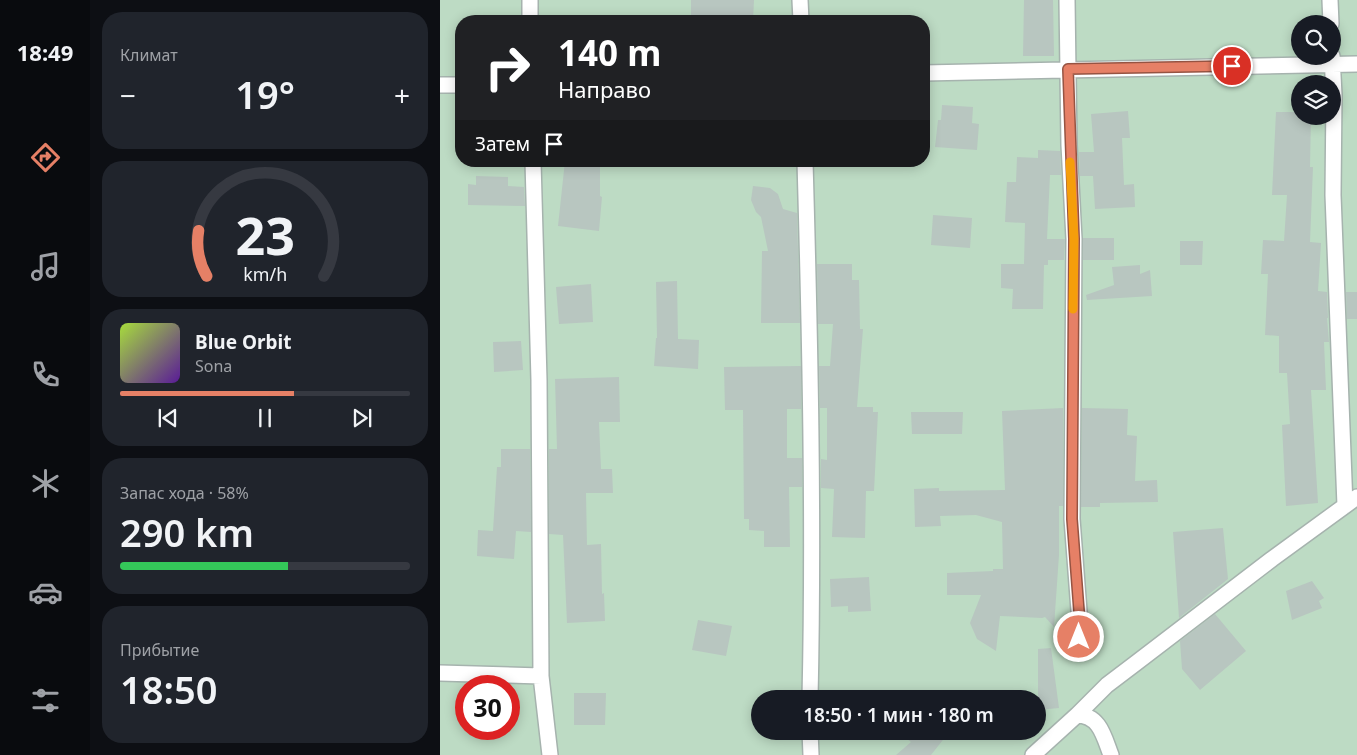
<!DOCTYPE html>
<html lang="ru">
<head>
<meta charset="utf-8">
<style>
  :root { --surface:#171b24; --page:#20242c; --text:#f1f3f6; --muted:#9ea1a6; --line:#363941; --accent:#e68066 }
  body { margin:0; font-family:"Noto Sans",sans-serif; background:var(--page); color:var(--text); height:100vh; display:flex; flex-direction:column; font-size:19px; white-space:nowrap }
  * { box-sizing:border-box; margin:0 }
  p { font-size:16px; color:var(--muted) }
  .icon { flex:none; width:28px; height:28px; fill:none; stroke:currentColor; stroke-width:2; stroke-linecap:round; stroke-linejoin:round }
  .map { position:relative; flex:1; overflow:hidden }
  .details { display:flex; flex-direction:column; gap:12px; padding:12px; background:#0d0f14; width:350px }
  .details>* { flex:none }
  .guide { position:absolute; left:15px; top:15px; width:475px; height:152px; border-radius:20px; box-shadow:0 2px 12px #0003; background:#202124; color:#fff; overflow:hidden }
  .tools { position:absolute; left:851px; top:15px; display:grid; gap:10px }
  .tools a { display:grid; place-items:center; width:50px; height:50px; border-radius:50%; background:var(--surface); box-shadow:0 2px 12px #0003; font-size:25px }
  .speed { position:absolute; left:15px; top:675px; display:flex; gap:10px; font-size:25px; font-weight:700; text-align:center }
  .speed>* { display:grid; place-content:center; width:65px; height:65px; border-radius:50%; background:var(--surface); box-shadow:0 2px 12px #0003; line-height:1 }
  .speed .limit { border:8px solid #d22; background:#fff; color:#111 }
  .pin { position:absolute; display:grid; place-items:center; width:42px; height:42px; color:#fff; margin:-21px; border:2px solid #fff; border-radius:50%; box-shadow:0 1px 5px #0007 }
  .me { position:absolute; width:55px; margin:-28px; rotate:0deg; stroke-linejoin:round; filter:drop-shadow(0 0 4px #0008) }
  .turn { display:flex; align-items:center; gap:18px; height:105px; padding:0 20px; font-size:22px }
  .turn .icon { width:65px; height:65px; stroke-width:2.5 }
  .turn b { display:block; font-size:35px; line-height:42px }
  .then { display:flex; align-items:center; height:48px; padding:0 20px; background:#0003; gap:10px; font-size:19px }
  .big { font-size:38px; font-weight:600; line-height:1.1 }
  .details .widget { flex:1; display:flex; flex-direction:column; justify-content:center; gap:8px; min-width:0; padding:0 18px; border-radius:20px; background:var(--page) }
  .details .dial { align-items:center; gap:0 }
  .dial svg { height:130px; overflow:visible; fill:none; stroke:var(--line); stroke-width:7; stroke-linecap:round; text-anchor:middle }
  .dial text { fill:var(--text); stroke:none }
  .song { display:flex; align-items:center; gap:15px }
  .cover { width:60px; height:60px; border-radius:8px; background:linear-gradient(135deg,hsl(80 70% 55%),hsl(270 70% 35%)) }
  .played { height:5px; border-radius:2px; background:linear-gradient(90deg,var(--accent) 60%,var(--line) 60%) }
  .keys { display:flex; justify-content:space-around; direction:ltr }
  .heat { display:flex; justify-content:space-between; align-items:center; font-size:28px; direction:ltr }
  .charge { height:8px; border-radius:4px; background:linear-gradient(90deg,#34c759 58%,var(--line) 0) }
  .trip { position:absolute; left:311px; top:690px; width:295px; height:50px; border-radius:25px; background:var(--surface); box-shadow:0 2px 12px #0003; font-weight:600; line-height:50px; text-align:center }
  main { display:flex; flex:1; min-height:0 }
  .tabs { display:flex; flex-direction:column; width:90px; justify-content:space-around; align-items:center; background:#090b0e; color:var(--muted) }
  .tabs .icon { width:35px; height:35px }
  .tabs .on { color:var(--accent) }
  .tabs b { font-size:22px; color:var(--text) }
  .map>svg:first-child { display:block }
  .green { fill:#bddbc4; fill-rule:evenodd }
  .building { fill:#b8c6c0 }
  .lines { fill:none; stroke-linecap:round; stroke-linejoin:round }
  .minor-casing { stroke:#a6b3ae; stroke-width:18 }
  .minor { stroke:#fff; stroke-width:15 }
  .route-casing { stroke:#965342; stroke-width:12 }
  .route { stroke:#e68066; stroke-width:9 }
  .slow { stroke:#f59e0b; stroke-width:9 }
</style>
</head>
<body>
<main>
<nav class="tabs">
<b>18:49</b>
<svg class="icon on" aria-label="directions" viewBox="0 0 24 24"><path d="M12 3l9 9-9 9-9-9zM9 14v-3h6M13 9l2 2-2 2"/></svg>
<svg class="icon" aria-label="music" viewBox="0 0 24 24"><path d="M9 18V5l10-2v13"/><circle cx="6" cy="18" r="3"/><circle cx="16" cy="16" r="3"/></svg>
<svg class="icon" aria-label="phone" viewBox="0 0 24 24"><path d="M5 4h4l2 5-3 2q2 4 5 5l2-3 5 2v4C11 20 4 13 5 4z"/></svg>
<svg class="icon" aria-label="climate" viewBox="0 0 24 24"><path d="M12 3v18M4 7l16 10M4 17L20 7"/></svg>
<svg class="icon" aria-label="car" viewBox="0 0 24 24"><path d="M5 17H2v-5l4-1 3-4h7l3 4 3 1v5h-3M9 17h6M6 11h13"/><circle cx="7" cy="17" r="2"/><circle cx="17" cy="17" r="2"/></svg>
<svg class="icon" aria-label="filters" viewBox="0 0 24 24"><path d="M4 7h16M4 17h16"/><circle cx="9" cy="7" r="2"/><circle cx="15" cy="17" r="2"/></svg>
</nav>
<section class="details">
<div class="widget"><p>Климат</p>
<div class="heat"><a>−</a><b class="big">19°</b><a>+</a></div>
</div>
<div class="widget dial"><svg viewBox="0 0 100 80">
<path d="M14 69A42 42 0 1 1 86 69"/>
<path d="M14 69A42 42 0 0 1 9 41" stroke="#e68066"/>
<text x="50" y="56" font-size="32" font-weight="700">23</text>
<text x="50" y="72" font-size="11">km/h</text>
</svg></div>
<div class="widget">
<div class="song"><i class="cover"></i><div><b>Blue Orbit</b><p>Sona</p></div></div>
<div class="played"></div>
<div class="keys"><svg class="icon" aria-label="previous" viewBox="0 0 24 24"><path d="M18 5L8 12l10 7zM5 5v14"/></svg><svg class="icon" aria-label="pause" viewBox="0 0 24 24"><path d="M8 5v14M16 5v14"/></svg><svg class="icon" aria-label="next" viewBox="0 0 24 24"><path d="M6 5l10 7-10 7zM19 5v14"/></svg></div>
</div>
<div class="widget"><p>Запас хода · 58%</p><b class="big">290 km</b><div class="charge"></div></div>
<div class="widget"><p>Прибытие</p><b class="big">18:50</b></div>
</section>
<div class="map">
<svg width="917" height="755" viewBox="0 0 917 755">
  <rect width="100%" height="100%" fill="#e3ebe7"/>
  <path class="green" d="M0 0H917V755H0ZM21 21H484V161H21ZM860 24H892V56H860ZM860 84H892V116H860ZM26 686H69V729H26ZM320 699H598V731H320Z"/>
  <path class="building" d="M251 0H314L313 21 251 18Z
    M584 0H613L614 56H583Z
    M502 105 533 107 532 123 539 124 537 150 495 147 498 120H501Z
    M688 111 690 138H682L684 185 694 184 695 207 655 209 653 176H640L639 152H654L651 114Z
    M836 112H860V116H871L870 167H873L870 242 881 243 878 291 887 292 888 318H887L889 342H884L886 390H871L878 503 846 506 842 425 850 424 847 373H839V336L825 335 828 274H821L823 240 844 241 847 195H832Z
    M598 150 620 151 621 175H610L607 239H625L624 260H608V265H604L603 309H572L573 289 561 288V264H584L585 223 565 222 567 182H576L577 157 598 158Z
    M125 161H160V196L162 197 159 231 118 226Z
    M36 176 68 177V186L84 187 85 206 28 205V184L36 185Z
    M313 186 330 188 338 194 343 209 357 213 360 323H321L322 251H328L321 217 316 212 311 200Z
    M493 215 532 218 530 248 491 245Z
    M643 238H674V260H643Z
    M740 241H763L762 265H740Z
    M377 264H412V280H419L420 329H423L417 407H433V412H438L434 491H426L425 538 392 537 394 489 381 488V459L387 460V408H380L379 366H390L393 324H378Z
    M700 265V274L710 270 712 296 647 300 646 295 674 285 672 267Z
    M237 281 238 339 259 340 258 369 214 366 216 338H217L216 282Z
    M151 284 153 322 119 324 116 287Z
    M906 292H917V319H907Z
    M81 341 83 370 54 372 53 342Z
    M361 366V409H347V458H362V487H349L350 547H324V531L309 530V519H304L303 410H285L284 367Z
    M179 377 180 422H159L161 469H172L173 493H146L147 545 161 544 162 594 164 593 165 621 127 623 123 535 109 534V449H117L115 379Z
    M623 408V506H619V555L614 627 605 617 602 618 560 616 556 651 537 639 530 623 541 595H507V573L553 571V569H563L562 522 536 515 500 516 501 526 475 527 474 489 499 488V491L565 490 562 411Z
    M642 408 688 409 687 435 697 436 695 481 717 480 718 502 660 503V507H641Z
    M471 412H523L522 434H472Z
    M61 449H90L91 532 76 531 74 559 37 556 38 530 53 531 57 467H61Z
    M783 528 788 579 739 618 733 532Z
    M429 577 431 611 408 612V606L391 607 390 579Z
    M872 581 884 598 879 601 882 608 852 620 846 591Z
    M775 614 806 651 760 690 742 669 740 641Z
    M258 620 292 626 286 656 252 650Z
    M611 648 619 708 598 710V649Z
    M134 693H166L165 725H134Z
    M457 731H510L491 755H456L471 742Z"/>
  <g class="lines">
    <defs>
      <path id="minor" d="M90 0V21
        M360 0 361 21
        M627 0 629 145 634 239 632 519 640 624 638 649
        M890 0 891 24
        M892 56 894 95 893 195 905 506
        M484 73 917 64
        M0 85H21
        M93 161 99 380 101 676 110 755
        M365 161C370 340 374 520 370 699
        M0 673 101 676
        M637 715 667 685 696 663 832 559 917 497
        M370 731 371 755
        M593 755 637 715C660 715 664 737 671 755"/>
    </defs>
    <use href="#minor" class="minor-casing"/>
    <use href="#minor" class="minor"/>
  </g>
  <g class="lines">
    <defs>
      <path id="route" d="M639 637 640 624 632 519 634 239 628 69 792 66"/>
    </defs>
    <use href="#route" class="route-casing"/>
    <use href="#route" class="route"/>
    <path class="slow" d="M630 162 634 239 633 309"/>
  </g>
</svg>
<div class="tools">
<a><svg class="icon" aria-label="search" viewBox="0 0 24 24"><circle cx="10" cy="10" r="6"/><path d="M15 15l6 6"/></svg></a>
<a><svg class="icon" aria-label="layers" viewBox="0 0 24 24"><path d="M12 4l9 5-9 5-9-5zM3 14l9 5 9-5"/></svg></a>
</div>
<div class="speed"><div class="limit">30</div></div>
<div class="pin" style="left:792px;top:66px;background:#d93025"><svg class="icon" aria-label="arrive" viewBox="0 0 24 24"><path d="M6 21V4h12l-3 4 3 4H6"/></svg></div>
<svg class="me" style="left:639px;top:637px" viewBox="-20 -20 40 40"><circle r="17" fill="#e68066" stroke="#fff" stroke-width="3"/><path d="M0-11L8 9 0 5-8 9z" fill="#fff"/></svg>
<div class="trip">18:50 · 1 мин · 180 m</div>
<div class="guide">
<div class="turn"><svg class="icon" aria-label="right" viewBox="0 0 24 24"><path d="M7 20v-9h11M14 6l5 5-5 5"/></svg><div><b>140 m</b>Направо</div></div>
<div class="then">Затем<svg class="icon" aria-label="arrive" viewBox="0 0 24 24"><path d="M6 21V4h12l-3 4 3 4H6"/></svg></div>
</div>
</div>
</main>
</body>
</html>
